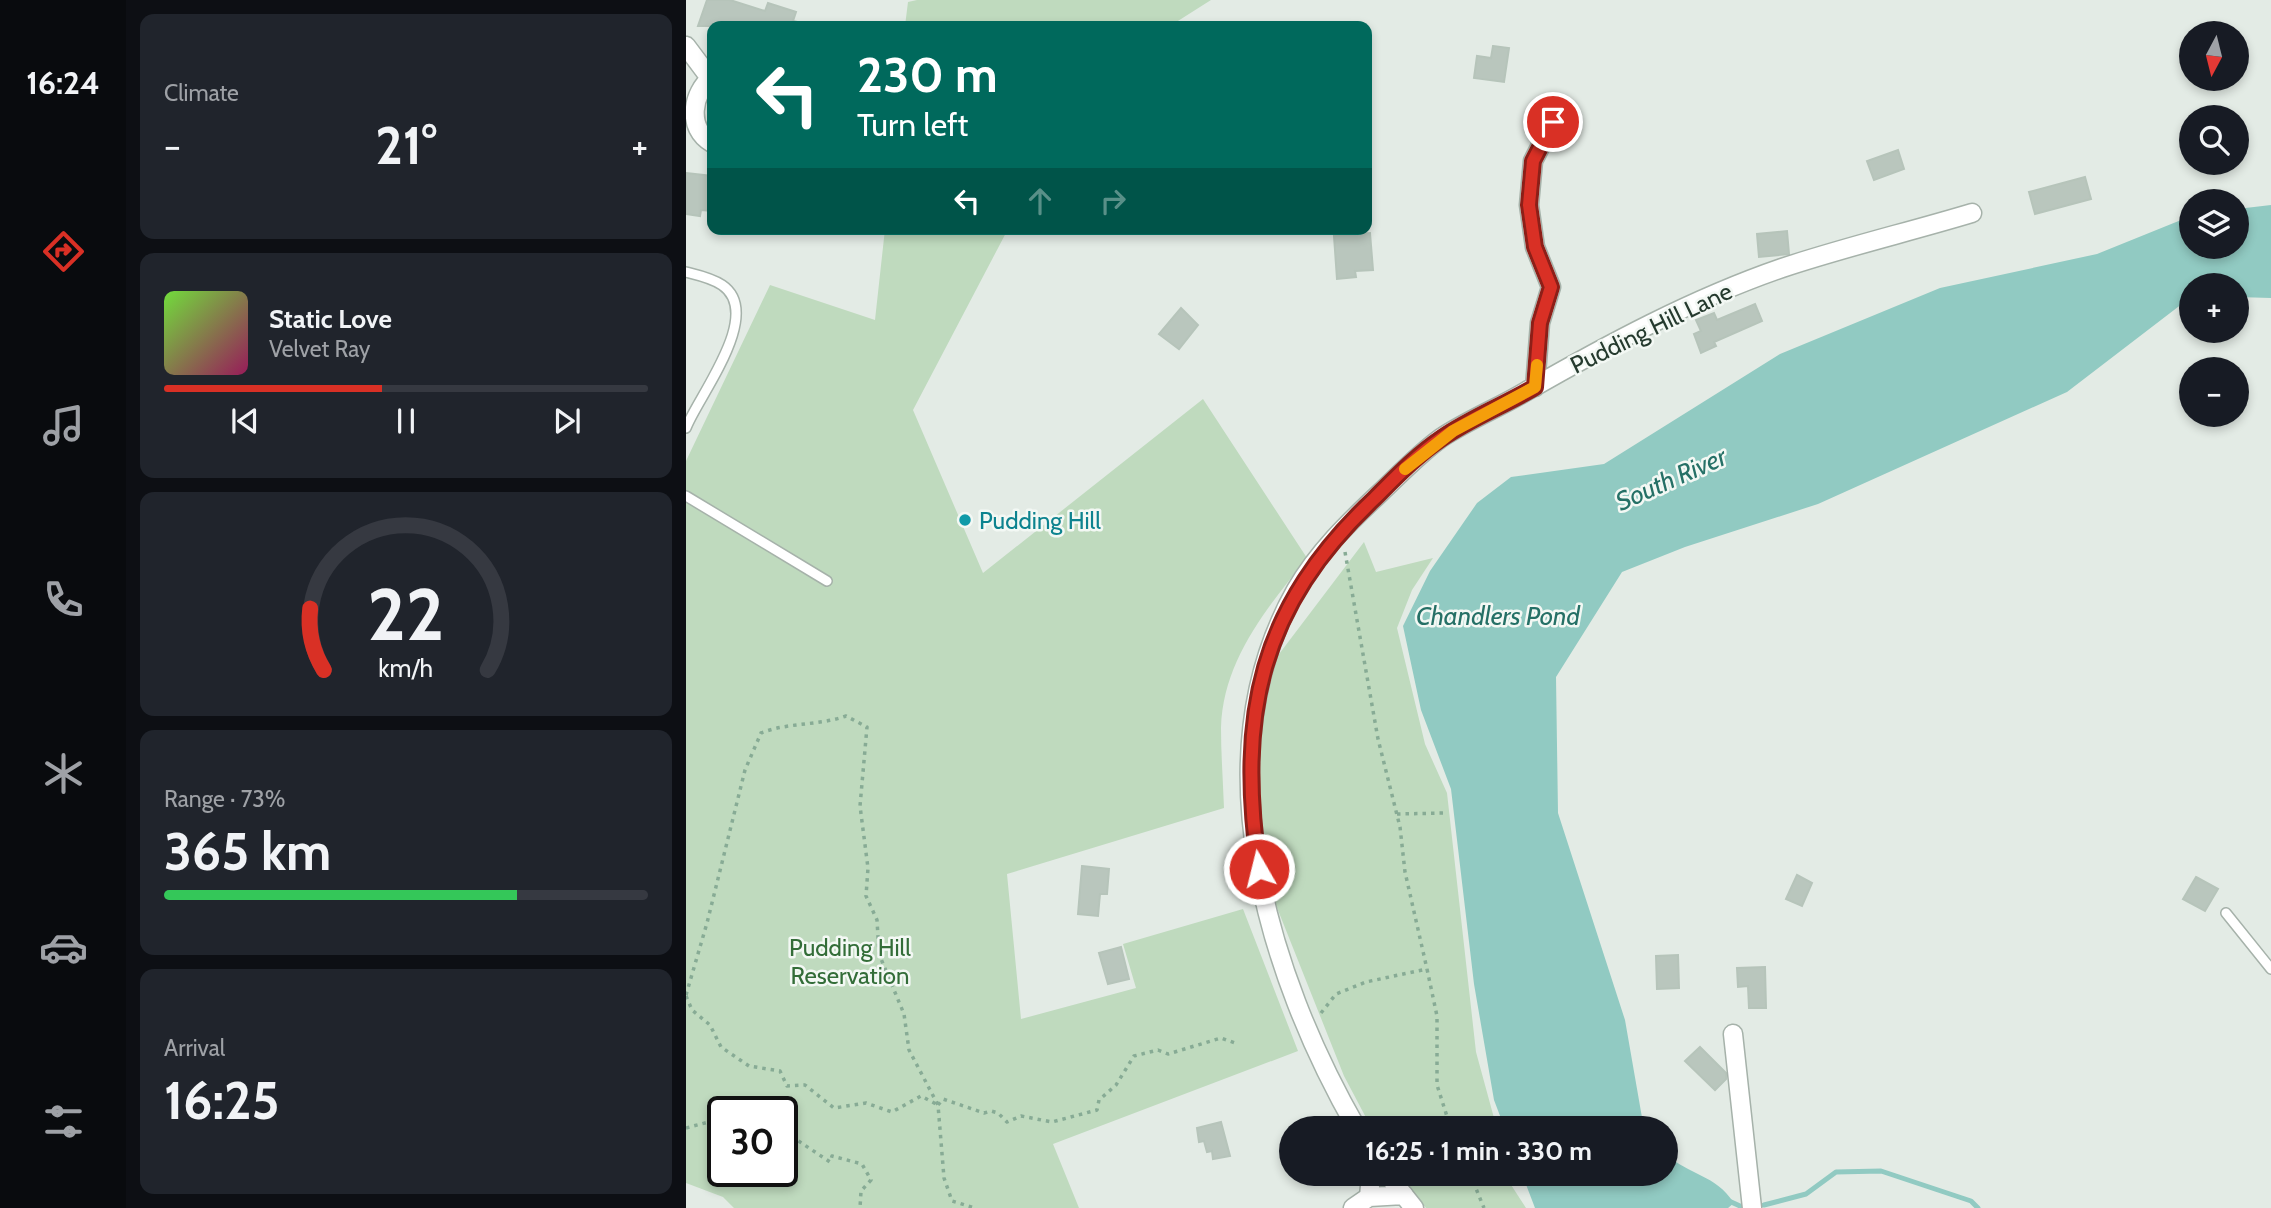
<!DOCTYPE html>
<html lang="en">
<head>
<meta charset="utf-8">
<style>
  :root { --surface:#171b24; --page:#20242c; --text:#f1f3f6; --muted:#9ea1a6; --line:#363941; --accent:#d93025 }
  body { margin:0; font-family:Cabin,sans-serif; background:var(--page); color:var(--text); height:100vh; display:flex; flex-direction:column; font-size:26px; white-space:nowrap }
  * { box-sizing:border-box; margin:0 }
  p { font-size:23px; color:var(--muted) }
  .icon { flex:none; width:38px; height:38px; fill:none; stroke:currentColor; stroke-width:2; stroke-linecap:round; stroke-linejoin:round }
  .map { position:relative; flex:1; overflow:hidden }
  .panel { display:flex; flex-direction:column; gap:14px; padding:14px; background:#0d0f14; width:560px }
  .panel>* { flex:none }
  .hud { position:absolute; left:21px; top:21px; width:665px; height:214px; border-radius:14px; box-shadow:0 4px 10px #0003; background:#00695c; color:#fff; overflow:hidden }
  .needle { width:46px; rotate:187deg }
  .fabs { position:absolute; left:1493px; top:21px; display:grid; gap:14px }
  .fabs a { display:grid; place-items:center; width:70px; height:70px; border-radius:50%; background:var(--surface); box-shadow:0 4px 10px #0003; font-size:35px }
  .speed { position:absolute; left:21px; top:1096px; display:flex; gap:14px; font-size:35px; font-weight:700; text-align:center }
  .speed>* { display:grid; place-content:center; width:91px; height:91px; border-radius:50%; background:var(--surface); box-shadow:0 4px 10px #0003; line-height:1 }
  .speed .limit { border:4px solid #111; border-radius:10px; background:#fff; color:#111 }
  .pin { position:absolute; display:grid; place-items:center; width:60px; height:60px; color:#fff; margin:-30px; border:4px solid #fff; border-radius:50%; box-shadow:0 2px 7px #0007 }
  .me { position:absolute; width:77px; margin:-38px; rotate:352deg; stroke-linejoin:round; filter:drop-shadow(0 0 5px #0008) }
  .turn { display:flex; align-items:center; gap:24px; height:147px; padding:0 35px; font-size:32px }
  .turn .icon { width:91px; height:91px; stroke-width:2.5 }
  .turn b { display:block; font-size:49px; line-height:60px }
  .lanes { display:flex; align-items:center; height:66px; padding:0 35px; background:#0003; justify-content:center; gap:35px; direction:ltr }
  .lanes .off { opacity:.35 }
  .big { font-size:52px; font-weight:700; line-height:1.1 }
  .panel .tile { flex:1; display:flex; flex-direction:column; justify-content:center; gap:10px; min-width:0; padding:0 24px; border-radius:14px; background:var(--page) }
  .panel .dial { align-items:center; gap:0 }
  .dial svg { height:182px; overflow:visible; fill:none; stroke:var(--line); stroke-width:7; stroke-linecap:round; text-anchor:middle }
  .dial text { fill:var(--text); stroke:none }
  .song { display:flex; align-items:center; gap:21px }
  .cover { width:84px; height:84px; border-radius:10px; background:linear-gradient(135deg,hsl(100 70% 55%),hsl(330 70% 35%)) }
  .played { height:7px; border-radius:4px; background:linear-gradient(90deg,var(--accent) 45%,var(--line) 45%) }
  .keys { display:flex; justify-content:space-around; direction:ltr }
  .heat { display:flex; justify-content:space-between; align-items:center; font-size:38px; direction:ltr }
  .charge { height:10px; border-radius:5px; background:linear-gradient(90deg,#34c759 73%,var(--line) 0) }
  .trip { position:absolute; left:593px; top:1116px; width:399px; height:70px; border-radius:35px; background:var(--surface); box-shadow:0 4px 10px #0003; font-weight:700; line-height:70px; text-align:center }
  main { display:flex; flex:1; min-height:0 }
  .tabs { display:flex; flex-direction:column; width:126px; justify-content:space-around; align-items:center; background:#090b0e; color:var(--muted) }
  .tabs .icon { width:49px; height:49px }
  .tabs .active { color:var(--accent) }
  .tabs b { font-size:32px; color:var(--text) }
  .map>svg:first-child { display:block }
  .green { fill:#bfdabe; fill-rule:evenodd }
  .water { fill:#91cac2 }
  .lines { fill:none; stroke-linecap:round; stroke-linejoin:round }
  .stream { stroke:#91cac2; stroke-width:5 }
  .building { fill:#b9c6bd; stroke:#b6c4ba; stroke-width:2 }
  .service-casing { stroke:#a6b2aa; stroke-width:12 }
  .minor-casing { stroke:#a6b2aa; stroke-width:21 }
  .path { stroke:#87ab95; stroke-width:3.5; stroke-dasharray:3.5 5; stroke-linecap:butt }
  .service { stroke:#fff; stroke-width:9 }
  .minor { stroke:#fff; stroke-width:18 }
  .route-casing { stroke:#8d1f18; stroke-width:18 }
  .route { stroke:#d93025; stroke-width:12 }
  .slow { stroke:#f59e0b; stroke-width:12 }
  .culture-dot { fill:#0f9aa8; stroke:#f3f8f4; stroke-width:2.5 }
  .labels { text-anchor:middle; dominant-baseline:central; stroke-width:5; stroke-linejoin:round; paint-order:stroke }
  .street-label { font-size:24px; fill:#253a2e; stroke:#f3f8f4 }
  .culture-label { font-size:24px; fill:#0d838f; stroke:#f3f8f4; text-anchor:start }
  .park-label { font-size:24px; fill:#336d38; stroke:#f3f8f4 }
  .water-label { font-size:26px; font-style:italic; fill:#257066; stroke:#f3f8f4 }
</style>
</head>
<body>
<main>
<nav class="tabs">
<b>16:24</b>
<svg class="icon active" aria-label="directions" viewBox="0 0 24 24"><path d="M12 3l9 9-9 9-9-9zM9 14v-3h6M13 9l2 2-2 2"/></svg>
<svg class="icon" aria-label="music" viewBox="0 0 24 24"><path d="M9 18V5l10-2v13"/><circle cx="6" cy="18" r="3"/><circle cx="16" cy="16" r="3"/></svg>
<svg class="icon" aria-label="phone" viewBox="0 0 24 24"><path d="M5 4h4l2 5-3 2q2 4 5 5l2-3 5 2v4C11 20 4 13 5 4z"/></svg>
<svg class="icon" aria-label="climate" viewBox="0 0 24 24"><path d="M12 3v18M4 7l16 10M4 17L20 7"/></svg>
<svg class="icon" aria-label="car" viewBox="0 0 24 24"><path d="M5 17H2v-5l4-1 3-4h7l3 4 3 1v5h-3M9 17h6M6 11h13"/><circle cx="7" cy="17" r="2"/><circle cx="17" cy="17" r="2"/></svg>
<svg class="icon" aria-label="filters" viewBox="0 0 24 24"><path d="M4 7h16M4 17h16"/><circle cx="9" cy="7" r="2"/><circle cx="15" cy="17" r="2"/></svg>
</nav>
<section class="panel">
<div class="tile"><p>Climate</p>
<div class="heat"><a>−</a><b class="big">21°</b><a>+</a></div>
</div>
<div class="tile">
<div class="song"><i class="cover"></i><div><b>Static Love</b><p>Velvet Ray</p></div></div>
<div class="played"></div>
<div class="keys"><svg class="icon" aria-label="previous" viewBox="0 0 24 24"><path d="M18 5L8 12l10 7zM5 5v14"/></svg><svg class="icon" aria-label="pause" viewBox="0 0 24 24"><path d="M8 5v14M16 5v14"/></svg><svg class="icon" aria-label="next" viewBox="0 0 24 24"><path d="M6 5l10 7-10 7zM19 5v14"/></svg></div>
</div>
<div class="tile dial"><svg viewBox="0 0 100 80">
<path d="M14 69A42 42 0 1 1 86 69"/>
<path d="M14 69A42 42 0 0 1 8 42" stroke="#d93025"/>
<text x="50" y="56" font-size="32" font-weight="700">22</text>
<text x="50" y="72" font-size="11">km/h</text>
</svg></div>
<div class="tile"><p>Range · 73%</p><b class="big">365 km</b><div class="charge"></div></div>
<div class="tile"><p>Arrival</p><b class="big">16:25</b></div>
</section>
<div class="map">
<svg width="1585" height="1208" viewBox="0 0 1585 1208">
  <rect width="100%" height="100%" fill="#e3ebe5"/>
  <path class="green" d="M231 0H525L484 26H219L222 2Z
    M199 229H322L227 410 297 573 517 399 621 558C581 608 537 660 535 728 535 754 537 781 538 808L321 874 335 1019 450 988 437 944 557 909 612 1051 367 1144 393 1208H48L37 1197 0 1183V461L84 285 189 320ZM37 1111H96V1171H37Z
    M678 542 690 572 747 558 726 590 711 628 739 744 761 793 790 1052 808 1118V1129H686L658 1076 582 885 568 814 571 734 584 666Z
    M713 1174H818L840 1208H740Z"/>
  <path class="water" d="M1585 205V298L1551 297 1550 285H1505V297L1381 392 1132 504 999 547 936 572 870 677 872 813 939 1020 958 1129H819L808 1100 788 984 765 789 735 710 717 626 744 571 791 503 825 477 918 464 1094 354 1254 288 1411 254 1505 216V247H1550L1551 209Z
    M980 1154C1004 1176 1029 1174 1048 1203L1042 1208H849L836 1174H980Z"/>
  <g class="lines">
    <path class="stream" d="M1043 1201 1054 1206
      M1078 1205 1120 1194 1150 1172 1195 1171 1285 1201 1292 1208"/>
  </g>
  <path class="building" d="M21 0H44L79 11 82 3 110 12 107 21 116 23 115 26H12Z
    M807 46 823 48 818 82 788 78 791 56 805 58Z
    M1212 150 1218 169 1188 180 1181 161Z
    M0 173 26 176V211L15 210 14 216 0 214Z
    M1399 177 1405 199 1349 214 1343 192Z
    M1101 231 1103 254 1073 257 1071 234Z
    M684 233 687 270 669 271 670 277 651 279 648 236Z
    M1069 304 1076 321 1028 342 1030 346 1015 353 1008 334 1015 331 1010 320 1028 313 1031 320Z
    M495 308 512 325 493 349 473 334Z
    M396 866 423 869 421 894H414L412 916 392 914Z
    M1111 875 1126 883 1116 906 1100 899Z
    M1510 877 1532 889 1519 911 1497 899Z
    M435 947 443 979 422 984 413 953Z
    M992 955 993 988 971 989 970 956Z
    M1079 967 1080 1008H1063L1062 986 1052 987 1051 968Z
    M1014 1047 1040 1073V1079L1029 1090 999 1061Z
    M535 1122 544 1156 527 1159 526 1151 521 1152 518 1141 513 1142 511 1128Z"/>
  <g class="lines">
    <defs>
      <path id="service" d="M0 272C12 275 26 278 36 285 79 314 11 398 0 428
        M0 496 141 581
        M1540 913 1585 969"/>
      <path id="minor" d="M0 46 24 78
        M26 77C6 93 0 128 26 143
        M849 387 854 323 865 287 849 247 843 205 847 161 867 122
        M1047 1034 1066 1208
        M671 1129C582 974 515 758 610 590 632 552 663 522 694 493 714 474 733 454 755 438 782 420 812 408 839 392 921 345 1006 299 1096 268 1159 247 1223 232 1286 213
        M701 1174 728 1208
        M683 1197 685 1174
        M667 1208 683 1197 718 1195"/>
    </defs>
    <use href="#service" class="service-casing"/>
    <use href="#minor" class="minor-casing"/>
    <path class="path" d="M659 552 692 739 714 827 719 872 741 969
      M711 814 759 813
      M0 995 21 923 59 770 75 733C103 722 132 726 160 716L181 727 174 806 182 868 180 896 191 920 193 954 218 1014 223 1050 252 1105 258 1178 266 1201 289 1208
      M0 996 6 1010 24 1025 35 1047 63 1066 94 1071 101 1086 119 1085 148 1108 180 1103 206 1112 235 1096 250 1104
      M635 1013 650 994 680 982 741 969 751 1016V1085L765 1129
      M252 1105 257 1099 298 1113 305 1111 312 1113 321 1122 335 1116 366 1122 411 1110 413 1100 430 1085 448 1056 472 1050 482 1054 535 1038 549 1043
      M0 1128 30 1120 37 1122
      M96 1143 111 1140 144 1162 146 1156 176 1164 185 1180 175 1191 174 1208
      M784 1174 798 1208"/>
    <use href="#service" class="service"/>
    <use href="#minor" class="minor"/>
  </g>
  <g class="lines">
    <defs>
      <path id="route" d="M573 869C551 715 573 607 689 498 710 477 731 455 756 438 785 418 819 405 849 387L854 323 865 287 849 247 843 205 847 161 867 122"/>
    </defs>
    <use href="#route" class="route-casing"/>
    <use href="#route" class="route"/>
    <path class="slow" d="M719 469 767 431 849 387 851 365"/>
  </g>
  <circle class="culture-dot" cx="279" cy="520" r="7"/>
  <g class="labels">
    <g class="street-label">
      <text transform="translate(965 328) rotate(-26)">Pudding Hill Lane</text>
    </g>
    <g class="culture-label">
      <text x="293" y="520">Pudding Hill</text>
    </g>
    <g class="park-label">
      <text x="164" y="947">Pudding Hill<tspan x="164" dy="28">Reservation</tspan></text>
    </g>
    <g class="water-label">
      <text transform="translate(985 479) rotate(-24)">South River</text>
      <text x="812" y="616">Chandlers Pond</text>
    </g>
  </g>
</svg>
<div class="fabs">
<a><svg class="needle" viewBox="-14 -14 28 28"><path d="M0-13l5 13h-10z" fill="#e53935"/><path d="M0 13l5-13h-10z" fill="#9ea1a6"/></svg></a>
<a><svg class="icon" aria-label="search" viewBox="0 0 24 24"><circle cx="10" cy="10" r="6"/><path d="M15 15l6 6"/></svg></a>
<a><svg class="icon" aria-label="layers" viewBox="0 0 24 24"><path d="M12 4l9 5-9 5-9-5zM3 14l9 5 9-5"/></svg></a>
<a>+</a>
<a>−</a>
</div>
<div class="speed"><div class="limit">30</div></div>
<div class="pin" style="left:867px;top:122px;background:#d93025"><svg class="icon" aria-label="arrive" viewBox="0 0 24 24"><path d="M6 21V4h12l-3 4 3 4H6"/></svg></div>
<svg class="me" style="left:573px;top:869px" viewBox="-20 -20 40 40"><circle r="17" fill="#d93025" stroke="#fff" stroke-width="3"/><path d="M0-11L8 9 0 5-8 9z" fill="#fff"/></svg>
<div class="trip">16:25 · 1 min · 330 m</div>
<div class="hud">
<div class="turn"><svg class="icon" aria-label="left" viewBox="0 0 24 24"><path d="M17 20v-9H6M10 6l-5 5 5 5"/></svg><div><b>230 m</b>Turn left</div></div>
<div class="lanes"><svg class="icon" aria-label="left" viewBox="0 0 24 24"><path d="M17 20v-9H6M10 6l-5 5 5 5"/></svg><svg class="icon off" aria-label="ahead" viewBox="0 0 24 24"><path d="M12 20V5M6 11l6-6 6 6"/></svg><svg class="icon off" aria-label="right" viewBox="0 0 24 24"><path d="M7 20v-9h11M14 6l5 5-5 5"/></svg></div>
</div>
</div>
</main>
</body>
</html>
